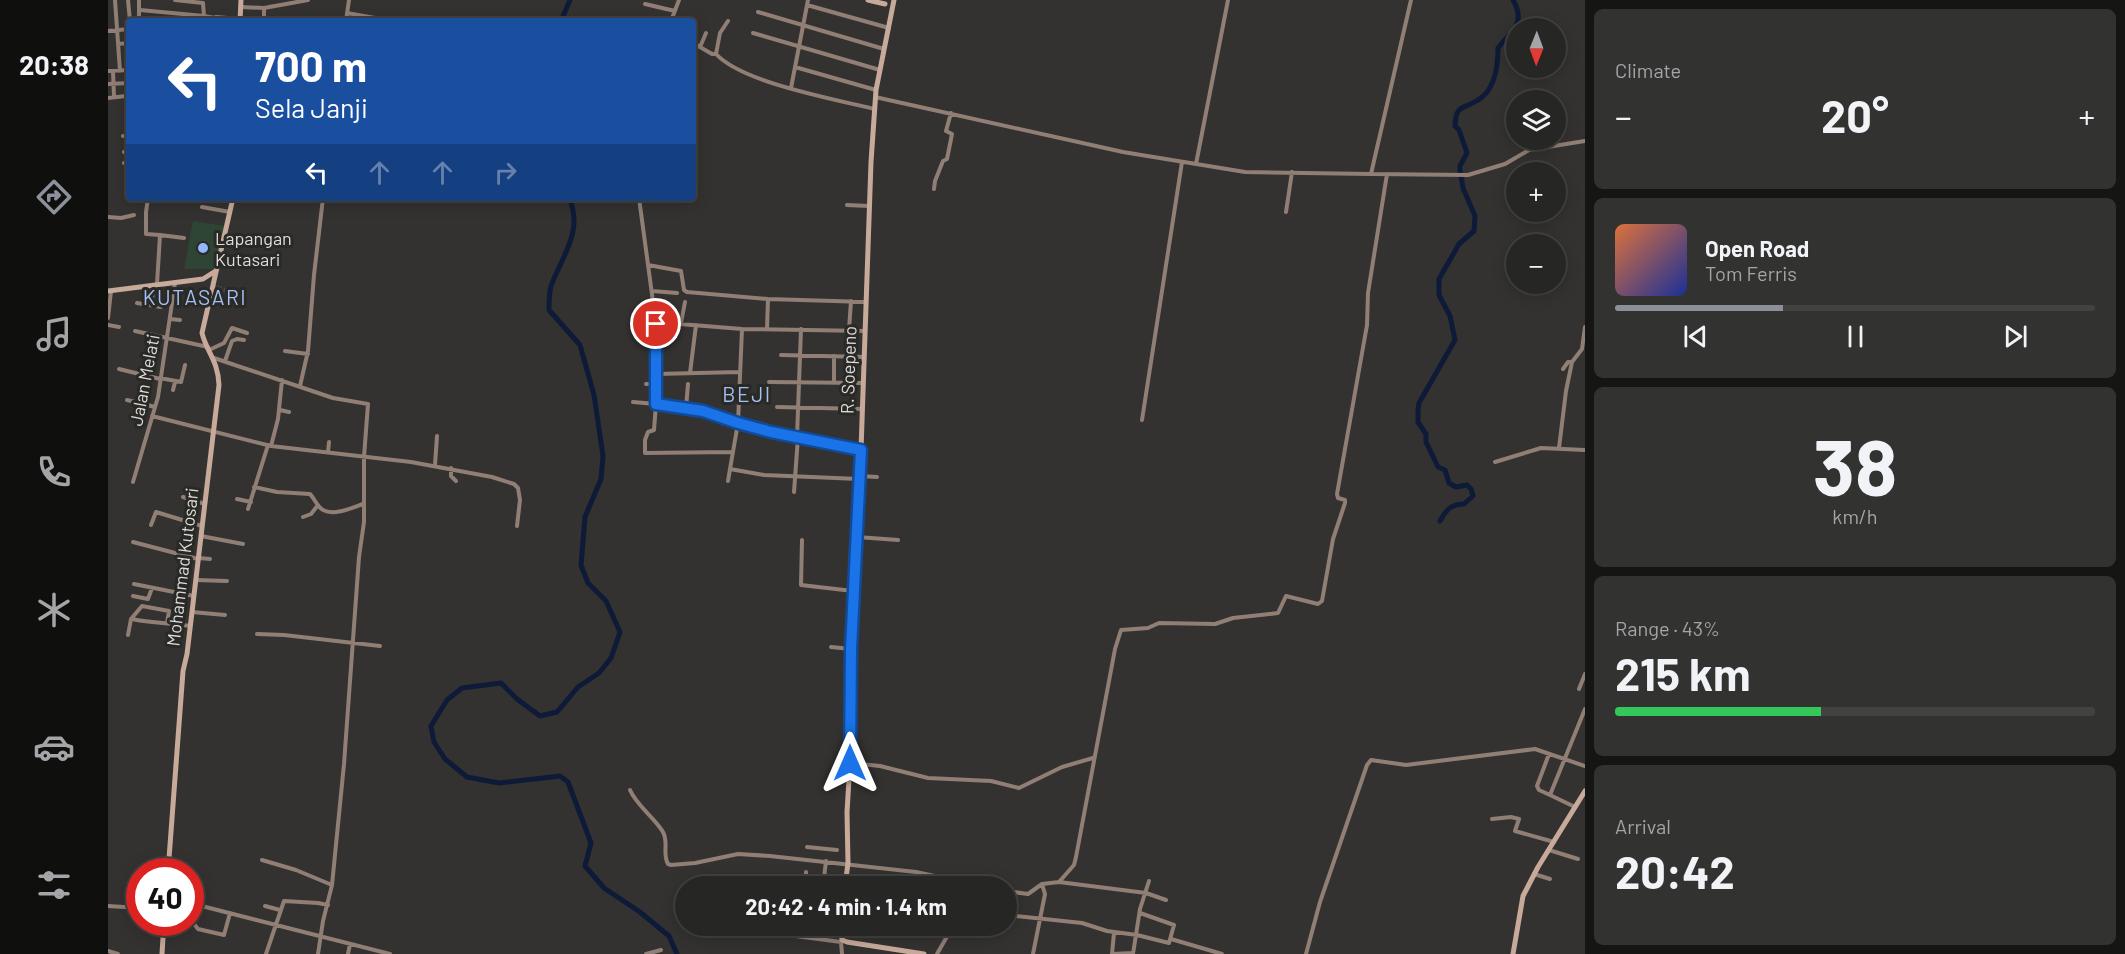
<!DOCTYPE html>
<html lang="en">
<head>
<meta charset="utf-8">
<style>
  :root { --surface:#262624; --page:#323231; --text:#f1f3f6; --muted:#a4a5a6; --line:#424341; --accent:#8c9099 }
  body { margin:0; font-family:Barlow,sans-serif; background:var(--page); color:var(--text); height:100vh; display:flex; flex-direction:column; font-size:22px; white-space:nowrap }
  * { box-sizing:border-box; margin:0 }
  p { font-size:20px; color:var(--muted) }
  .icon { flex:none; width:33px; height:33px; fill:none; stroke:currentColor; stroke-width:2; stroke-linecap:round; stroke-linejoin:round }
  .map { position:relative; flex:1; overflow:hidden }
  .details { display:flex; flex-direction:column; gap:9px; padding:9px; background:#151514; width:540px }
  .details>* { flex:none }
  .top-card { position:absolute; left:18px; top:18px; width:570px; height:183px; border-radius:6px; box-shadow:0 3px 15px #0003,0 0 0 2px var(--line); background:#1a4fa0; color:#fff; overflow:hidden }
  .needle { width:39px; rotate:181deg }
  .buttons { position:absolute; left:1398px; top:18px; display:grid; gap:12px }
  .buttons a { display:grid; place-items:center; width:60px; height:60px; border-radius:50%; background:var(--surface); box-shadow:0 3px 15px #0003,0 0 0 2px var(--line); font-size:30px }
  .speed { position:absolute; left:18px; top:858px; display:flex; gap:12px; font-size:30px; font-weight:700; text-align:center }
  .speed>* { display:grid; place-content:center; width:78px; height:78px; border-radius:50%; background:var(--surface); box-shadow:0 3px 15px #0003,0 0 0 2px var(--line); line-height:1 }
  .speed .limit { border:9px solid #d22; background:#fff; color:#111 }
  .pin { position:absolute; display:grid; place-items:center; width:51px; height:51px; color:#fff; margin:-26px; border:3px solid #fff; border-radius:50%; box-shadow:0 2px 6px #0007 }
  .me { position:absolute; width:66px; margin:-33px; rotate:0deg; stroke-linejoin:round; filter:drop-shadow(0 0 4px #0008) }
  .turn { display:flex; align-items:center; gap:21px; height:126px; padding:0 30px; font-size:27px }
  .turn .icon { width:78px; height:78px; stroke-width:2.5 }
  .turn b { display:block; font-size:42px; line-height:51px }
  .lanes { display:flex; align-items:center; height:57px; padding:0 30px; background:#0003; justify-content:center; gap:30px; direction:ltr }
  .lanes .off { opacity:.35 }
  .big { font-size:45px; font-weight:700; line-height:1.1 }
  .details .tile { flex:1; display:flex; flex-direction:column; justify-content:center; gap:9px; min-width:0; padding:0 21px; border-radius:9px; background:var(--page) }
  .details .dial { align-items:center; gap:0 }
  .dial b { font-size:78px; line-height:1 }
  .song { display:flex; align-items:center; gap:18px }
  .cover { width:72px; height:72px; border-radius:9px; background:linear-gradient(135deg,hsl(20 70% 55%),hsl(230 70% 35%)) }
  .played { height:6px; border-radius:3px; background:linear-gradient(90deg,var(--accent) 35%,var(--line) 35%) }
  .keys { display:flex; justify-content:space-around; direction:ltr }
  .heat { display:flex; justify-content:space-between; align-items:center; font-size:33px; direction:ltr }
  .charge { height:9px; border-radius:4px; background:linear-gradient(90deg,#34c759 43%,var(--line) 0) }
  .trip { position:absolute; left:567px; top:876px; width:342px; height:60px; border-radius:30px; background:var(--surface); box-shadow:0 3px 15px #0003,0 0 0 2px var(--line); font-weight:700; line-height:60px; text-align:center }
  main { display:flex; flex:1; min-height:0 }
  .menu { display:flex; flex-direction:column; width:108px; justify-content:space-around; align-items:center; background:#0f0f0e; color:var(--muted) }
  .menu .icon { width:42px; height:42px }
  .menu .on { color:var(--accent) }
  .menu b { font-size:27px; color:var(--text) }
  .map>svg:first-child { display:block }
  .green { fill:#2e4535 }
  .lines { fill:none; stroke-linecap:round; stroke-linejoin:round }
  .river { stroke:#0d1b38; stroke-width:5 }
  .street-tunnel { stroke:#4d4c4a; stroke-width:4; stroke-dasharray:4 2; stroke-linecap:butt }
  .street { stroke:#917f75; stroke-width:4 }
  .secondary { stroke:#c7aa9a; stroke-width:5 }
  .route-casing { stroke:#114b97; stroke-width:15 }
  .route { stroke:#1a73e8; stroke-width:10 }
  .poi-dot { fill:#92b7fd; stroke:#292926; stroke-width:2 }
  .labels { text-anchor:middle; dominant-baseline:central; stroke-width:6; stroke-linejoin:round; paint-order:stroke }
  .poi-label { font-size:18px; fill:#dedddc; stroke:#292926; text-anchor:start }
  .street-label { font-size:18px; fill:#dedddc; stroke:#292926 }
  .quarter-label { font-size:21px; letter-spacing:1.5px; fill:#a3bff3; stroke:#292926 }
</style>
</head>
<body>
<main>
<nav class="menu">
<b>20:38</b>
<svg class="icon on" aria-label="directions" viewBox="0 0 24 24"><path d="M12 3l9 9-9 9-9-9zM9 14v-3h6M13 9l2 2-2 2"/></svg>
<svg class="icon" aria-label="music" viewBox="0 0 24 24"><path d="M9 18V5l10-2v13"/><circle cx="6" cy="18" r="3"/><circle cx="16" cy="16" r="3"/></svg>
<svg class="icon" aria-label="phone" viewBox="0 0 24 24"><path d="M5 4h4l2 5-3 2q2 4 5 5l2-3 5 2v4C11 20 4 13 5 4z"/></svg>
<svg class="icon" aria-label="climate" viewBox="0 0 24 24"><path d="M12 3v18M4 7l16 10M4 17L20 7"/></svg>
<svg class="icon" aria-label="car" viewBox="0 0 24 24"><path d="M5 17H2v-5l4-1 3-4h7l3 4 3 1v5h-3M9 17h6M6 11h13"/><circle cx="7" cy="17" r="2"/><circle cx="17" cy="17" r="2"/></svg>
<svg class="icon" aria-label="filters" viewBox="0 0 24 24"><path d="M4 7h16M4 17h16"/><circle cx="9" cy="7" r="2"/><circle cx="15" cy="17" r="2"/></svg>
</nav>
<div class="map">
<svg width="1477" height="954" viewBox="0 0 1477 954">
  <rect width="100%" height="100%" fill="#333230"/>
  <path class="green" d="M85 221 117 226 105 269H76Z"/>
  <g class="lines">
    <path class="river" d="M453 21 462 0
      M461 198C476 231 454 256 443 286 441 294 441 302 441 310L472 345 486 395 495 456 493 479 477 517 473 565 480 583 498 601 512 632 503 658 491 673 470 687 449 712 432 716 409 699 393 683 354 688 339 700 323 726 326 742 337 759 359 777 391 783 452 776 460 782 483 843 477 866 496 888 532 912 561 936 569 954
      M1332 521C1338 510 1343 504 1356 504L1365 496 1363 489 1359 485 1348 487 1341 483 1337 470 1330 467 1318 442V434L1310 422V411L1311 403 1347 340 1342 316 1331 295V279L1351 244 1366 231 1367 216 1355 188 1352 170V166L1359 153 1351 130 1347 126C1348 104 1354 110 1370 100 1387 90 1390 66 1390 48 1402 32 1419 24 1405 0"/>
    <path class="street-tunnel" d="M104 286 121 291"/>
    <path class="street" d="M7 0 12 71
      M20 0 22 21
      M31 0V21
      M67 0 95 3 96 16
      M537 4 567 11
      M699 5 781 28
      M133 7 156 8 200 0
      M32 10 96 16 124 21
      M650 12 776 49
      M239 13 267 18
      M108 17 132 19
      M512 20 516 21
      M156 21V8
      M238 21 241 0
      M563 21 571 0
      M0 31 21 29
      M645 33 772 70
      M585 43 604 54H608L612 33 620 21
      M10 44 21 43
      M592 47 598 33
      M608 54C635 83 726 99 766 109
      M687 67 768 90
      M0 71 21 70
      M5 71 6 97
      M0 84 21 83
      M683 88 700 0
      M767 97 1015 152 1137 172 1263 174 1303 0
      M0 98 18 96
      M20 120H21
      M15 136H21
      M16 152 21 151
      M16 163 21 164
      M1088 164 1120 0
      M1264 174 1360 175 1397 164 1421 150 1477 141
      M826 189 827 181 835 161 839 159 844 134 838 131 843 113
      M40 198 38 212V234L52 235 49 284
      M50 198 56 199
      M531 198 548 324V404L595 411 630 423 663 432 753 450
      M739 205 761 206
      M94 207 122 212
      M1178 212 1184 172
      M0 217 13 218 26 215
      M52 235 76 238
      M540 265 573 271 576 290 579 292 660 299 758 302
      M544 291 569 293
      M29 303 53 307
      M43 305 46 285
      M0 318 3 291
      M62 319 72 320
      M547 322 634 329 757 331
      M573 323 577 302
      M0 325 11 327
      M634 329 630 423 622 469 656 475 751 479
      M659 329 660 299
      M741 330 743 301
      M27 331 100 347
      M101 350 116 343 124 328 139 333
      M177 351 200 354
      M673 355 756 357
      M106 358 225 398 260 404 256 457V522L251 557 236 764 224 885 215 921 210 954
      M117 361 124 341 129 339 136 340
      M11 369 52 379
      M1455 369 1460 362H1464
      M582 373 588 325
      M548 374 632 372
      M52 378 73 382 77 365
      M661 382 755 383
      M726 382V356
      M538 384H547
      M192 386 200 351 206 275 215 198
      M65 390 67 382
      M19 400 47 407
      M525 402 548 404 546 430 540 432 537 440V453L624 452
      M669 407 754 409
      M578 408 580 384
      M172 410 181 412
      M44 416 163 446 303 462 384 477 406 484 410 488 412 500 409 526
      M1034 420 1074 162
      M689 437 693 329
      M163 446 170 419 174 380
      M1451 448 1458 391 1464 362 1474 349 1477 327
      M220 452 221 442
      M1387 462 1433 448 1477 450
      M327 465 329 436
      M343 468V476L348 481
      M752 476 769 477
      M620 481 622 469
      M25 482 50 397 67 283
      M146 487 169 492 202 494C207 499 209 507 215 510 226 516 244 508 255 504
      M686 492 690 437
      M75 497 97 504
      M129 499 143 502
      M140 509 160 445
      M195 517 203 514 210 505
      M43 525 48 512 94 526
      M93 536 135 544
      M749 537 790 540
      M694 540 693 585 745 591
      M25 542 90 559
      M91 558 102 559
      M88 580 119 581
      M26 584 86 596
      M25 596 40 599 44 588
      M84 612 117 615
      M24 619C43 623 62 623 82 626
      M149 634 176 635 272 646
      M20 635 23 619 34 606 61 611 59 623
      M723 647 743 649
      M1471 689 1477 674
      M1441 754 1429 786 1431 790 1442 795
      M742 763 772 766 820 778 883 781 911 788 954 767 985 758
      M522 790C529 806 546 817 555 832 561 843 554 853 560 864L563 865 587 863 630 854 662 856 808 872 873 886
      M1467 807 1442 795 1477 709
      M1384 819 1403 817 1411 819 1407 831 1446 842
      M699 847 729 850
      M1441 850 1470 859
      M154 860 188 870 224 885
      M1426 874 1442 879
      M951 882 966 865 968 857 1007 649 1013 630 1040 628 1051 623 1107 624 1125 618 1170 613 1178 596 1210 604 1214 601 1225 539 1237 503V500L1230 498 1229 494 1259 325 1260 293 1279 174
      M698 886V872
      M715 886 718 861
      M898 891 920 894 934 884 951 882 1038 893 1058 900
      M82 903 282 954
      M0 906 32 908
      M157 906 172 910
      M25 908 27 896
      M898 915 974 923 999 931 1029 935 1061 943 1066 925 1032 913
      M81 922 86 924 90 929 116 935 122 913
      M680 935 733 942 734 940
      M1063 939 1114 954
      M733 942 734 954
      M0 951 10 954
      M158 954 176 901 210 903 220 905
      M240 954 242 944
      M538 954 553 950
      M829 954 845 926
      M925 954 937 894 934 884
      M1004 954 1006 933
      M1004 954 1025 953
      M1025 954 1032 909 1041 881
      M1198 954 1212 902 1259 765 1263 760 1298 765 1427 749 1477 766"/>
    <path class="secondary" d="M760 0 777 4
      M132 21 133 0
      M0 291 95 279 106 272
      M60 872 75 671 79 654 111 385C110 360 99 353 94 333L125 198
      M737 886 740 863 739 812 742 763 743 649 753 450 763 162 768 90 786 0
      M733 926 734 940 739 942 816 954
      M54 954 56 922
      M1405 954 1415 896 1430 867 1477 791"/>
  </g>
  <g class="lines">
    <defs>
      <path id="route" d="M548 324V404L595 411 630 423 663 432 753 450 743 649 742 763"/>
    </defs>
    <use href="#route" class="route-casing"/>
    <use href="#route" class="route"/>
  </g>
  <circle class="poi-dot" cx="95" cy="248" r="6"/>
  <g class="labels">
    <g class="poi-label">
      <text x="107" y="238">Lapangan<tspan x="107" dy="21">Kutasari</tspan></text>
    </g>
    <g class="street-label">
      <text transform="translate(740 370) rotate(-88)">R. Soepeno</text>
      <text transform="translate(36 380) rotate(-79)">Jalan Melati</text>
      <text transform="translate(74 567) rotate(-83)">Mohammad Kutosari</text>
    </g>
    <g class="quarter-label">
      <text x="87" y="296">KUTASARI</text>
      <text x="639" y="393">BEJI</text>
    </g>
  </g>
</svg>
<div class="buttons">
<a><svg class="needle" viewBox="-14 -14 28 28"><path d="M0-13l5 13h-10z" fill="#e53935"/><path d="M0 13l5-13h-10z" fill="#a4a5a6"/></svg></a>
<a><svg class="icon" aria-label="layers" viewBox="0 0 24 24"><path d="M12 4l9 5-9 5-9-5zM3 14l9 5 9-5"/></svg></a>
<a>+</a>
<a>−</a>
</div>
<div class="speed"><div class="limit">40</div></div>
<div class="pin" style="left:548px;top:324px;background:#d93025"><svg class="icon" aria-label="arrive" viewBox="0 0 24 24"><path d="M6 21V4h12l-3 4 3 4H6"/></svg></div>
<svg class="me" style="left:742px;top:763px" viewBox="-20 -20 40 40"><path d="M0-17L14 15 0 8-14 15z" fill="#1a73e8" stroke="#fff" stroke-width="4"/></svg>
<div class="trip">20:42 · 4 min · 1.4 km</div>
<div class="top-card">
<div class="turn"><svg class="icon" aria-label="left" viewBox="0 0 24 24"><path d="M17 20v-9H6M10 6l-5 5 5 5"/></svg><div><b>700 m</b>Sela Janji</div></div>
<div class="lanes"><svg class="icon" aria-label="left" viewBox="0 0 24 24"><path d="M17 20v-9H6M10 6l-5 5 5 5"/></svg><svg class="icon off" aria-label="ahead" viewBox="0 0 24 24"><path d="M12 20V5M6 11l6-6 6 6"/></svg><svg class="icon off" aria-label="ahead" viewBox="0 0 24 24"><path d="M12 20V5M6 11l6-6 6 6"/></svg><svg class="icon off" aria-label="right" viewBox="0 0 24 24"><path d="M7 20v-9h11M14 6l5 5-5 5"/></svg></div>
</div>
</div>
<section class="details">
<div class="tile"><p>Climate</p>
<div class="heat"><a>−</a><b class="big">20°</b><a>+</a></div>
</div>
<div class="tile">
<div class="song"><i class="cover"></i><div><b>Open Road</b><p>Tom Ferris</p></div></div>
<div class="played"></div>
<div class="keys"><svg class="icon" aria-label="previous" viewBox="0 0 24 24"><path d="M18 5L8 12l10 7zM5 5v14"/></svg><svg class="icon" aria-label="pause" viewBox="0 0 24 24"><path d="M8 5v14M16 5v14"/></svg><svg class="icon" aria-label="next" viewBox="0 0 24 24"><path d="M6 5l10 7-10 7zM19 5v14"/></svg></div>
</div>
<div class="tile dial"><b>38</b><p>km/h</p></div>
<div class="tile"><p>Range · 43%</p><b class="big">215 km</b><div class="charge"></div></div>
<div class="tile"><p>Arrival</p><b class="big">20:42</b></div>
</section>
</main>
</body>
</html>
